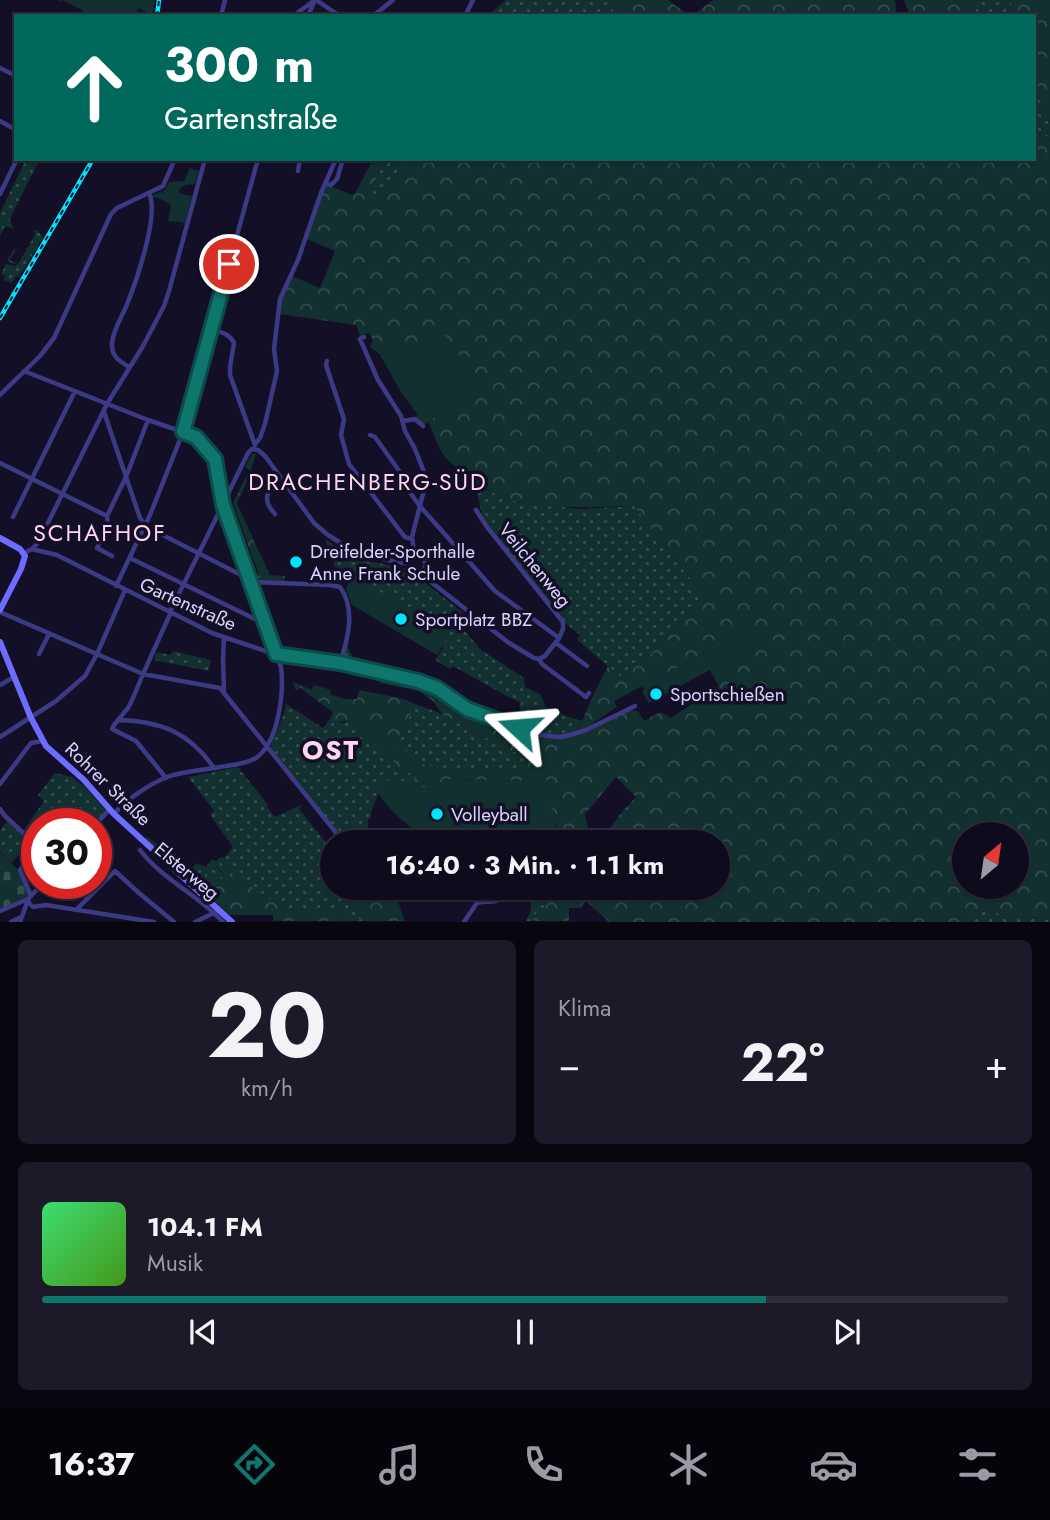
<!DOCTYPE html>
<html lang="de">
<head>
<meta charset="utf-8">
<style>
  :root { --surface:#0e0b1c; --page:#1c1929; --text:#f1f3f6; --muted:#9b9ba3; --line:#2e2b3b; --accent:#0f766e }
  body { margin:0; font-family:Jost,sans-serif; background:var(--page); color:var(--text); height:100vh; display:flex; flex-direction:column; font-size:26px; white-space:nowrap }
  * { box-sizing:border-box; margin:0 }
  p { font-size:23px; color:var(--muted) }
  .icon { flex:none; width:38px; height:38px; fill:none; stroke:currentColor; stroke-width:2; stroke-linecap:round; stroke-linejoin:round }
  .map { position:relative; height:922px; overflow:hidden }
  .side { display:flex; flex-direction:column; gap:18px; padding:18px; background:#08060f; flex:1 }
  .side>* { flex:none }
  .banner { position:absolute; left:14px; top:14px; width:1022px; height:147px; border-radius:0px; box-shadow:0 2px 5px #0004,0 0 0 2px var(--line); background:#00695c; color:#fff; overflow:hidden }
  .needle { width:46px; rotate:29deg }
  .buttons { position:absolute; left:952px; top:822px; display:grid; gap:14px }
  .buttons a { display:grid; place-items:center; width:77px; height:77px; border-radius:50%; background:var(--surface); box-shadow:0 2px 5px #0004,0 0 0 2px var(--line); font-size:35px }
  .speed { position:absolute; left:21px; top:808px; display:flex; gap:14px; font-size:35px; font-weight:700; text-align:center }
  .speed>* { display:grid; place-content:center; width:91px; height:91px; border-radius:50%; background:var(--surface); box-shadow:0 2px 5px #0004,0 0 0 2px var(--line); line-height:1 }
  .speed .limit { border:10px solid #d22; background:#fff; color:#111 }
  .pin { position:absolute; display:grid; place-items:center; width:60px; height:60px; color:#fff; margin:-30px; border:4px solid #fff; border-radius:50%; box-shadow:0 2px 7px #0007 }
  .me { position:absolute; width:77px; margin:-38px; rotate:289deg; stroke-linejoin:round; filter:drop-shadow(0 0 5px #0008) }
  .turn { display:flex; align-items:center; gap:24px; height:147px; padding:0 35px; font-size:32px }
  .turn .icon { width:91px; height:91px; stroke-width:2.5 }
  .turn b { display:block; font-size:49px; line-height:60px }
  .big { font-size:52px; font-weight:700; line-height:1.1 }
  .side .widget { flex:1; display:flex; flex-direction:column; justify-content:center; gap:10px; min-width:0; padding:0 24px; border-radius:10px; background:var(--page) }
  .side .dial { align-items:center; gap:0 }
  .dial b { font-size:91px; line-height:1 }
  .song { display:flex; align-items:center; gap:21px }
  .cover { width:84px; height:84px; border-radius:10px; background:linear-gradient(135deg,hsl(140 70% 55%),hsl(100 70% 35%)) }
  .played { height:7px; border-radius:4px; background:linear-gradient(90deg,var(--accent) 75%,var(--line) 75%) }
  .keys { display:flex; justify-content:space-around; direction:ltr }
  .heat { display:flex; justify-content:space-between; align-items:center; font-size:38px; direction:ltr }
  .side .tiles { flex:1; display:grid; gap:18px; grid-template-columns:1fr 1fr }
  .widget:last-child { grid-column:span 2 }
  .trip { position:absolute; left:320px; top:830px; width:410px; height:70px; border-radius:35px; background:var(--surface); box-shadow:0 2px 5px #0004,0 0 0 2px var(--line); font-weight:700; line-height:70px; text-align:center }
  .tabs { display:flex; height:112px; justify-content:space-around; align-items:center; background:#06040b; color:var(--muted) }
  .tabs .icon { width:49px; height:49px }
  .tabs .selected { color:var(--accent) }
  .tabs b { font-size:32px; color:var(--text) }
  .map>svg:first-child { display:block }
  .grass { fill:url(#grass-dots) }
  .forest { fill:url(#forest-crowns); fill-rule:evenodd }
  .cemetery { fill:url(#cemetery-stones) }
  .park { fill:#12302f }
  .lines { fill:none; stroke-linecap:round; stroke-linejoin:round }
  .stream { stroke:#0a1f44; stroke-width:2 }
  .minor { stroke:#3d3a85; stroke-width:4.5 }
  .secondary { stroke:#6f6bff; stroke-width:6 }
  .rail-casing { stroke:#00e5ff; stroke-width:4.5 }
  .rail { stroke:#130f26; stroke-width:2; stroke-dasharray:5; stroke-linecap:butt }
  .route-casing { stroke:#0a4d48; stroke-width:18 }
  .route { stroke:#0f766e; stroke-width:12 }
  .poi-dot { fill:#00e5ff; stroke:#130f26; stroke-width:2.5 }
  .labels { text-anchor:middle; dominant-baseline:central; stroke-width:7; stroke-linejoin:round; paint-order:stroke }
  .poi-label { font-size:19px; fill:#d9d4ff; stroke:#130f26; text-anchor:start }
  .street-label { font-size:19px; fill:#d9d4ff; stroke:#130f26 }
  .quarter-label { font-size:23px; letter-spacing:2px; fill:#ffd6f0; stroke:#130f26 }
  .district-label { font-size:26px; font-weight:bold; letter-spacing:2px; fill:#ffd6f0; stroke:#130f26 }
</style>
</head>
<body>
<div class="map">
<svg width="1050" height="922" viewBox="0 0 1050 922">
  <defs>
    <pattern id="grass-dots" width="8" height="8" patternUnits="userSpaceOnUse" patternTransform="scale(1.75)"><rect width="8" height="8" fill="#12302f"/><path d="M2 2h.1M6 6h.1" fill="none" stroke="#344d4e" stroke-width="1.8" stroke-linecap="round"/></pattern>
    <pattern id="forest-crowns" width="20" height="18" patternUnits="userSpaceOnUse" patternTransform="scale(1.75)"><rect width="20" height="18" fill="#12302f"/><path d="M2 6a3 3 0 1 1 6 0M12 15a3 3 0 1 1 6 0" fill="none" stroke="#344d4e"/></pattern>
    <pattern id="cemetery-stones" width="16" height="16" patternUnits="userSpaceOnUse" patternTransform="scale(1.75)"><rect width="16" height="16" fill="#12302f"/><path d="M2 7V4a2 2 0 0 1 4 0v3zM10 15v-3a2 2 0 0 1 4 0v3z" fill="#344d4e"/></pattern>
  </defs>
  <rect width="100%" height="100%" fill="#130f26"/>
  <path class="grass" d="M506 0H619L610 16H491L494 10Z
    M972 0H1010L1015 16H978Z
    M1034 87 1050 122V140L1047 136 1034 138Z
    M26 159H40L11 216 10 221 14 229 5 226 0 236V213Z
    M385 159H404L385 199 370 192Z
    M34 230 38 231 43 237 19 277 16 276 12 283 4 280 5 276 1 274 6 264 15 266 18 265 7 261 14 249 16 250 10 260 18 264 36 233 33 231Z
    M475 482 489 491 518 502 580 509 634 506 704 596 652 653 622 678 577 640 580 635 565 623 483 520Z
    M325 539 351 557 410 570 469 618 463 629 478 646V648L524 678 525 687 540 694 546 707 566 716 582 721 578 730 565 738 540 736 486 718 436 688 343 666 347 645 353 658 427 679 467 704 511 721 522 713 519 707 521 703 501 693 453 666 450 669 435 660 443 648 353 576 349 582H340Z
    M173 651 211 660 209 671 154 660 156 652 170 655Z
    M286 704 323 728 330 719 342 723 350 721C365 732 389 749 396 766L415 775V780L431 784 438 788 433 792 414 784 392 779 382 785 372 810 370 819H368V831L375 842C367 842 355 844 347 841 335 836 283 763 271 748V745L284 713Z
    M415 704 437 712 511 751 528 755 526 772 514 771 494 767 492 773C470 772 445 773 425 764 414 759 405 752 396 745Z
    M238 767 268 805 267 807 275 817 301 805 302 806 299 809 332 850V887H348L350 898 368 887H371L369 888V898L366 900 357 918 365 921H348L347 908 287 911 217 863 216 867 232 882 229 884 196 885 145 839 147 837 192 868 197 863 206 867 212 859 216 861 221 857 224 858 233 847 210 815 214 811 188 777Z
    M55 773 72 777 84 786 107 811 94 824H37V844L32 840 11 863 0 851V830L7 821 21 834 44 801 38 795Z
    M636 797 615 842H591L589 830 605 836 621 813Z
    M509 887H551L548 904 536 913 533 921H526L531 910V894H528L529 888 505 894 504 893Z
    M973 910 1050 920V922H969Z"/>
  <path class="forest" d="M619 0H668L690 16H610Z
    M713 0H895L897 16H692Z
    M904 0H972L978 16H910Z
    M1010 0H1050V122L1034 87V16H1015Z
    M1047 136 1050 140V920L974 910 969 922H609L586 901 580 908H569V921H533L536 913 548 904 551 887H718V842H615L636 797 616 777 585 814 591 842H556L560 833 533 781 445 779 429 842C410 827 391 813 378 793 379 791 382 784 384 783 393 774 422 787 433 791L437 788 431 784 414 780 415 775 408 773 405 777 394 770 396 766C389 749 365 732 350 721L336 722 330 719 333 712 300 688 296 691 293 682 312 690 314 685 331 690 330 694 344 699H357L359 690 404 699 415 704 397 745 411 752C420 773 471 772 492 773L494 766 514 771 526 772 528 755 511 751 443 715 433 701 419 691 380 683V681L342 672 343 666 402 678 436 688 466 709 517 729 564 738 630 710 638 711 644 721 660 712 671 718 719 686 712 674 756 646 743 626 715 641 701 655 614 701 617 707 586 728 578 731 591 700 608 666 622 678 636 665 652 653 704 596 634 506C573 507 509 516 460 470 454 465 444 458 441 451 436 442 433 431 428 422L478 383 410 351 403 342 381 355 370 347 373 340 369 333 360 336 356 325 279 314 281 300 292 276 320 288 335 251 307 239 322 194 327 185 352 195 356 192 373 159H385L370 192 385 199 404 159H1034V138ZM964 835H1017V887H964Z
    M252 454H256L247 482 237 502 238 506 270 575 285 576V581L254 580 253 577 259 575 233 503 249 470 245 467Z
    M217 863 287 911 348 908V921H273V915H230L196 885 209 870 229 884 232 883 216 866Z
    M371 887H415L396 896 405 921H365L357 918 354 902 362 899 366 900 369 898V888Z"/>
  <path class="cemetery" d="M0 852 18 870 29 894 27 897 0 909Z"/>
  <path class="park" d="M58 0H155L152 15 139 8 134 16H90L91 14 82 12V10L62 0 61 2Z
    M190 168 199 171 195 184 185 185 179 189V193L192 196 185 223 168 221 171 206C167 202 159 197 153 198L152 195 165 190 169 182 184 181Z
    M445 335 478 383 424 425 416 419 417 414 401 392 380 355 403 342 410 351Z
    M353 575 449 634 437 655 352 605 346 589Z
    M743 626 756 646 712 674 710 670 649 703 642 692 644 690 642 686 701 655 715 641Z
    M392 779 414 784 433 791 444 779 530 781 547 780 554 822 563 842H429L393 812 378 793 384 782Z"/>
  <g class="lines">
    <path class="stream" d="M160 191 164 193"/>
    <path class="minor" d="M316 0 340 16
      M221 16 225 0
      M293 16 315 0
      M308 16 314 2
      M373 16 393 0
      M465 16 473 0
      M0 68 16 76
      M0 121 16 130
      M298 171 300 159
      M326 184 331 185 337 179 343 159
      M0 194 17 159
      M211 328C220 332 230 334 234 343L230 367V375L255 445
      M364 337 360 339 378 380 401 416 405 431 415 449 424 472 425 486 412 537 415 557
      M327 361 326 365 344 419 341 435 349 464 401 532 405 537 412 539
      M129 367C119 361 111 356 112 343 113 331 121 318 126 307 135 285 160 215 149 193
      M24 371 148 420 192 435 211 453 216 462 223 505 281 667C284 692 279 742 256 758 245 765 228 765 215 768 200 770 181 772 167 777 150 784 125 800 114 814
      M0 395 40 356 54 338 111 214 117 208 163 186 175 159
      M104 412 140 518 145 525
      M403 421 415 419 423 426
      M370 435 375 437 407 482 411 494 419 505 495 591 559 638 545 656 539 659
      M255 444 260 438 265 424 277 371 274 349 280 299 298 260 321 193 336 159
      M0 463 107 516
      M476 510 487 527 563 622V629L559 638
      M275 514C261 499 268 493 276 477L279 475
      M13 517 75 391
      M145 526 249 579
      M32 549 57 555 212 633 274 654 340 663 418 681 437 688 467 709 540 735 560 737 570 735 586 730 635 706
      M24 553 32 549 38 543 107 404 143 346 164 306 169 291 205 159
      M112 556 97 548 108 525 107 516 126 477 148 420
      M415 557 422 558 426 563 425 568 419 572
      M130 558 265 624
      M251 582 330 585 340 587C356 609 348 639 340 663
      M116 586 150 515 183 432 258 159
      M0 612 143 674 220 688 330 825 340 838 347 842
      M170 612 248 453 252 449 258 450 265 456 314 523 328 535 358 554 408 564 509 643 534 658 539 659 542 664 586 697 589 693
      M556 643 587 666
      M39 654 49 634
      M0 685 14 677
      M224 690 223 660 224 637
      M119 720C161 721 190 733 214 768
      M0 737 56 701 85 676 97 654 125 590
      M166 778 136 741 112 729 114 725 128 708 133 698 143 674 171 612
      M0 784 31 743 42 741
      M0 809 4 815 36 845 35 850 20 870 31 896
      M96 824 110 809
      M140 850C162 879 198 895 223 922
      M499 898 513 896 536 887
      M28 899 29 903 33 907 46 905 154 922
      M478 903C485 900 492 904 498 900L500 892 495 887
      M77 909 115 871 139 893 174 922
      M0 911 28 899 42 884
      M11 922 21 917
      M20 922 28 900
      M195 922 216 912
      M464 922 483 894 489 887"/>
    <path class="secondary" d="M0 538 20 549 25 556 21 569 0 610
      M0 642 31 718 46 746 84 780 114 814 232 922"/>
    <defs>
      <path id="rail" d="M157 16 159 0
        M0 318 93 159"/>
    </defs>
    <use href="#rail" class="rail-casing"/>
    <use href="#rail" class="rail"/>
  </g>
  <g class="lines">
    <defs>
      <path id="route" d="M229 264 183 432 196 437 215 459 223 505 276 654 340 663 418 681 437 688 467 709 519 728"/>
    </defs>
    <use href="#route" class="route-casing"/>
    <use href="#route" class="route"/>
  </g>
  <g class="poi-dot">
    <circle cx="296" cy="562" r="7"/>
    <circle cx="401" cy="619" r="7"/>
    <circle cx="656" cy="694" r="7"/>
    <circle cx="437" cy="814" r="7"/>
  </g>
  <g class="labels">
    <g class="poi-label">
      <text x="310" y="551">Dreifelder-Sporthalle<tspan x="310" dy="22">Anne Frank Schule</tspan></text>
      <text x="415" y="619">Sportplatz BBZ</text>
      <text x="670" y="694">Sportschießen</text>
      <text x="451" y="814">Volleyball</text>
    </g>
    <g class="street-label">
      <text transform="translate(535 565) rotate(51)">Veilchenweg</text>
      <text transform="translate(188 604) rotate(24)">Gartenstraße</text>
      <text transform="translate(108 784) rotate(44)">Rohrer Straße</text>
      <text transform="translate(187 871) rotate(40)">Elsterweg</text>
    </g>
    <g class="quarter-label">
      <text x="368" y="482">DRACHENBERG-SÜD</text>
      <text x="100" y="533">SCHAFHOF</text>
    </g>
    <g class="district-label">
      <text x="331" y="750">OST</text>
    </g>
  </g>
</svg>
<div class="buttons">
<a><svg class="needle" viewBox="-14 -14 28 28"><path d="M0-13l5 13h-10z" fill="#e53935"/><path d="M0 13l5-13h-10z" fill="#9b9ba3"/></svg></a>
</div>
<div class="speed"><div class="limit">30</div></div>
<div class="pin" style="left:229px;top:264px;background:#d93025"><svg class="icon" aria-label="arrive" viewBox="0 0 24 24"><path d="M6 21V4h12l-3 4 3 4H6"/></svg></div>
<svg class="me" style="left:519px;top:728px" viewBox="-20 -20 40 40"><path d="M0-17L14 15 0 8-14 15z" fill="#0f766e" stroke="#fff" stroke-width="4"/></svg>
<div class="trip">16:40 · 3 Min. · 1.1 km</div>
<div class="banner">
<div class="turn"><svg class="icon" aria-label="ahead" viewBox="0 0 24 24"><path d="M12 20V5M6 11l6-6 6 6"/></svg><div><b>300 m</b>Gartenstraße</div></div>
</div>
</div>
<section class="side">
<div class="tiles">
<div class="widget dial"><b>20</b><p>km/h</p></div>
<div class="widget"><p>Klima</p>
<div class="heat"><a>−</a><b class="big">22°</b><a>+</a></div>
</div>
<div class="widget">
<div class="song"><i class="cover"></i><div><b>104.1 FM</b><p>Musik</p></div></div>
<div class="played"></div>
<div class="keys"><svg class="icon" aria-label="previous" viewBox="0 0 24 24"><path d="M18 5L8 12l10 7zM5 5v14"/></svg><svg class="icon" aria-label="pause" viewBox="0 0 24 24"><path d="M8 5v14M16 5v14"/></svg><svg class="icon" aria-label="next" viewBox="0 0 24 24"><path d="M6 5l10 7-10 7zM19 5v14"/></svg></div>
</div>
</div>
</section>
<nav class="tabs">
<b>16:37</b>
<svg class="icon selected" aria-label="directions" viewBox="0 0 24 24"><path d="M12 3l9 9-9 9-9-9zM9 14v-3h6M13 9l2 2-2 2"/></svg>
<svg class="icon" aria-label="music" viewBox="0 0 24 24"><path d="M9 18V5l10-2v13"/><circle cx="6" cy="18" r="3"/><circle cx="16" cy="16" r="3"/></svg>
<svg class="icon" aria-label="phone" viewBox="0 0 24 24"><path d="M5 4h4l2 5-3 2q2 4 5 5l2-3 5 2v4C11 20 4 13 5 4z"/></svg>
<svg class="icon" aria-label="climate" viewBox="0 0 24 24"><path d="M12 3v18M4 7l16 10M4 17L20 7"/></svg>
<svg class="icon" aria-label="car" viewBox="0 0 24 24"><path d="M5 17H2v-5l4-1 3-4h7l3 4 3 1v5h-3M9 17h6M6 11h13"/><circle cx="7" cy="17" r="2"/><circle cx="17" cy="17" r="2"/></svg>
<svg class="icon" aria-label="filters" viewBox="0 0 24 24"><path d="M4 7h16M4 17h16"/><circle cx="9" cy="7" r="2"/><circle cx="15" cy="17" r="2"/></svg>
</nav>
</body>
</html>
